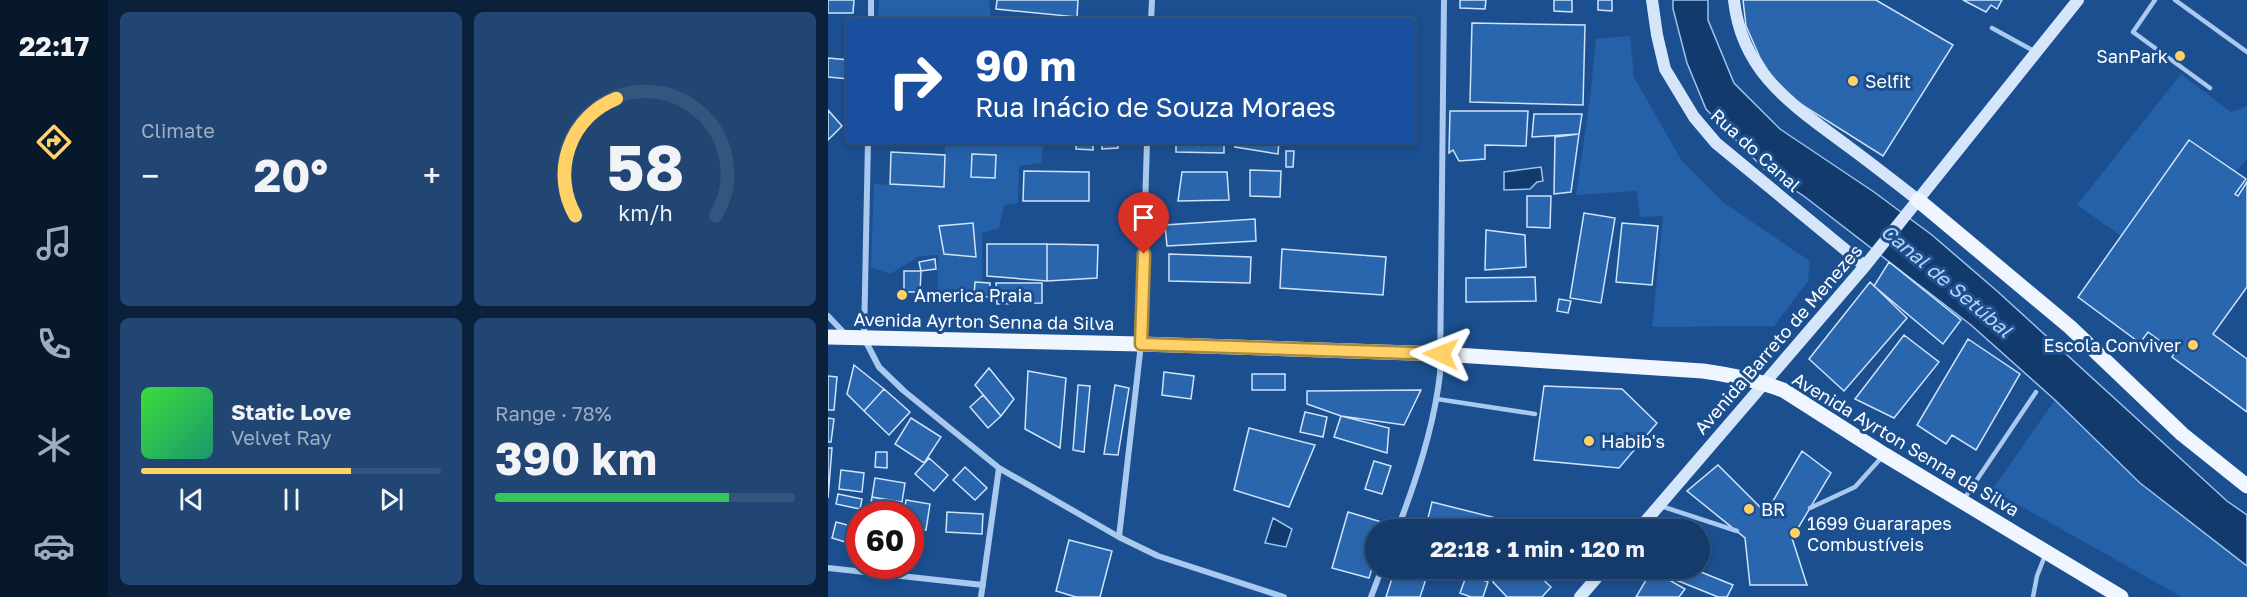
<!DOCTYPE html>
<html lang="en">
<head>
<meta charset="utf-8">
<style>
  :root { --surface:#143b6b; --page:#214673; --text:#f1f3f6; --muted:#9dadc1; --line:#33557e; --accent:#ffd166 }
  body { margin:0; font-family:"Golos Text",sans-serif; background:var(--page); color:var(--text); height:100vh; display:flex; flex-direction:column; font-size:22px; white-space:nowrap }
  * { box-sizing:border-box; margin:0 }
  p { font-size:20px; color:var(--muted) }
  .icon { flex:none; width:33px; height:33px; fill:none; stroke:currentColor; stroke-width:2; stroke-linecap:round; stroke-linejoin:round }
  .map { position:relative; flex:1; overflow:hidden }
  .details { display:flex; flex-direction:column; gap:12px; padding:12px; background:#0b203b; width:720px }
  .details>* { flex:none }
  .guide { position:absolute; left:18px; top:18px; width:570px; height:126px; border-radius:6px; box-shadow:0 3px 9px #0003,0 0 0 2px var(--line); background:#1a4fa0; color:#fff; overflow:hidden }
  .speed { position:absolute; left:18px; top:501px; display:flex; gap:12px; font-size:30px; font-weight:700; text-align:center }
  .speed>* { display:grid; place-content:center; width:78px; height:78px; border-radius:50%; background:var(--surface); box-shadow:0 3px 9px #0003,0 0 0 2px var(--line); line-height:1 }
  .speed .limit { border:9px solid #d22; background:#fff; color:#111 }
  .pin { position:absolute; display:grid; place-items:center; width:51px; height:51px; color:#fff; margin:-62px -26px; border-radius:50% 50% 50% 0; rotate:-45deg; box-shadow:0 0 6px #0007 }
  .pin .icon { rotate:45deg }
  .me { position:absolute; width:66px; margin:-33px; rotate:272deg; stroke-linejoin:round; filter:drop-shadow(0 0 4px #0008) }
  .turn { display:flex; align-items:center; gap:21px; height:126px; padding:0 30px; font-size:27px }
  .turn .icon { width:78px; height:78px; stroke-width:2.5 }
  .turn b { display:block; font-size:42px; line-height:51px }
  .big { font-size:45px; font-weight:700; line-height:1.1 }
  .details .widget { flex:1; display:flex; flex-direction:column; justify-content:center; gap:9px; min-width:0; padding:0 21px; border-radius:9px; background:var(--page) }
  .details .dial { align-items:center; gap:0 }
  .dial svg { height:156px; overflow:visible; fill:none; stroke:var(--line); stroke-width:7; stroke-linecap:round; text-anchor:middle }
  .dial text { fill:var(--text); stroke:none }
  .song { display:flex; align-items:center; gap:18px }
  .cover { width:72px; height:72px; border-radius:9px; background:linear-gradient(135deg,hsl(120 70% 55%),hsl(160 70% 35%)) }
  .played { height:6px; border-radius:3px; background:linear-gradient(90deg,var(--accent) 70%,var(--line) 70%) }
  .keys { display:flex; justify-content:space-around; direction:ltr }
  .heat { display:flex; justify-content:space-between; align-items:center; font-size:33px; direction:ltr }
  .charge { height:9px; border-radius:4px; background:linear-gradient(90deg,#34c759 78%,var(--line) 0) }
  .details .tiles { flex:1; display:grid; gap:12px; grid-template-columns:repeat(2,1fr) }
  .trip { position:absolute; left:537px; top:519px; width:345px; height:60px; border-radius:30px; background:var(--surface); box-shadow:0 3px 9px #0003,0 0 0 2px var(--line); font-weight:700; line-height:60px; text-align:center }
  main { display:flex; flex:1; min-height:0 }
  .menu { display:flex; flex-direction:column; width:108px; justify-content:space-around; align-items:center; background:#08182b; color:var(--muted) }
  .menu .icon { width:42px; height:42px }
  .menu .current { color:var(--accent) }
  .menu b { font-size:27px; color:var(--text) }
  .map>svg:first-child { display:block }
  .green { fill:#2461a8 }
  .water { fill:#123a6d; stroke:#9cc4f0; stroke-width:1.5 }
  .building { fill:#2a66ad; stroke:#cfe3fa; stroke-width:1.5 }
  .lines { fill:none; stroke-linecap:round; stroke-linejoin:round }
  .lane { stroke:#a9c9ee; stroke-width:4.5 }
  .street { stroke:#a9c9ee; stroke-width:6 }
  .secondary { stroke:#d6e6fa; stroke-width:12 }
  .primary { stroke:#f0f6ff; stroke-width:15 }
  .route-casing { stroke:#a68842; stroke-width:15 }
  .route { stroke:#ffd166; stroke-width:10 }
  .poi-dot { fill:#ffd166; stroke:#1b4f8f; stroke-width:2 }
  .labels { text-anchor:middle; dominant-baseline:central; stroke-width:6; stroke-linejoin:round; paint-order:stroke }
  .poi-label { font-size:18px; fill:#fff; stroke:#1b4f8f; text-anchor:start }
  .street-label { font-size:18px; fill:#fff; stroke:#1b4f8f }
  .water-label { font-size:20px; font-style:italic; fill:#b5d3f5; stroke:#1b4f8f }
</style>
</head>
<body>
<main>
<nav class="menu">
<b>22:17</b>
<svg class="icon current" aria-label="directions" viewBox="0 0 24 24"><path d="M12 3l9 9-9 9-9-9zM9 14v-3h6M13 9l2 2-2 2"/></svg>
<svg class="icon" aria-label="music" viewBox="0 0 24 24"><path d="M9 18V5l10-2v13"/><circle cx="6" cy="18" r="3"/><circle cx="16" cy="16" r="3"/></svg>
<svg class="icon" aria-label="phone" viewBox="0 0 24 24"><path d="M5 4h4l2 5-3 2q2 4 5 5l2-3 5 2v4C11 20 4 13 5 4z"/></svg>
<svg class="icon" aria-label="climate" viewBox="0 0 24 24"><path d="M12 3v18M4 7l16 10M4 17L20 7"/></svg>
<svg class="icon" aria-label="car" viewBox="0 0 24 24"><path d="M5 17H2v-5l4-1 3-4h7l3 4 3 1v5h-3M9 17h6M6 11h13"/><circle cx="7" cy="17" r="2"/><circle cx="17" cy="17" r="2"/></svg>
</nav>
<section class="details">
<div class="tiles">
<div class="widget"><p>Climate</p>
<div class="heat"><a>−</a><b class="big">20°</b><a>+</a></div>
</div>
<div class="widget dial"><svg viewBox="0 0 100 80">
<path d="M14 69A42 42 0 1 1 86 69"/>
<path d="M14 69A42 42 0 0 1 35 9" stroke="#ffd166"/>
<text x="50" y="56" font-size="32" font-weight="700">58</text>
<text x="50" y="72" font-size="11">km/h</text>
</svg></div>
<div class="widget">
<div class="song"><i class="cover"></i><div><b>Static Love</b><p>Velvet Ray</p></div></div>
<div class="played"></div>
<div class="keys"><svg class="icon" aria-label="previous" viewBox="0 0 24 24"><path d="M18 5L8 12l10 7zM5 5v14"/></svg><svg class="icon" aria-label="pause" viewBox="0 0 24 24"><path d="M8 5v14M16 5v14"/></svg><svg class="icon" aria-label="next" viewBox="0 0 24 24"><path d="M6 5l10 7-10 7zM19 5v14"/></svg></div>
</div>
<div class="widget"><p>Range · 78%</p><b class="big">390 km</b><div class="charge"></div></div>
</div>
</section>
<div class="map">
<svg width="1419" height="597" viewBox="0 0 1419 597">
  <rect width="100%" height="100%" fill="#1b4f8f"/>
  <path class="green" d="M51 0H161L163 21H50Z
    M802 36 806 77 853 160 896 203 982 261 980 281 946 326 824 327 835 216 812 217 809 191 748 195 762 99 768 39Z
    M1353 74 1403 112 1419 106V159L1407 172 1361 140 1293 236 1249 205Z
    M117 141H216L213 163 191 166 190 203 176 205 171 228 154 233 155 302H109L110 255 92 256 62 274 43 267 46 184 115 187Z
    M1227 400 1312 483 1419 566V597H1354L1164 490Z"/>
  <path class="water" d="M845 0H880V20L906 83 952 129 1046 192 1104 235 1169 291 1399 501 1419 515V566L1312 483 1227 400 1143 325 977 197 936 169 878 109 859 63 845 9Z
    M713 167 715 181 709 182 702 189 676 190V172Z
    M445 518 464 529 458 547 437 543Z"/>
  <path class="building" d="M0 0H26L25 13H0Z
    M169 0H250L249 17 168 9Z
    M632 0H658L657 9 632 8Z
    M726 0H744V12L726 11Z
    M770 0H784V11L770 10Z
    M915 0H1048L1125 45 1055 156 963 98 943 76 932 58 918 26Z
    M1135 0H1174L1169 9 1163 5 1158 12Z
    M644 23 757 25 755 105 642 102Z
    M0 58 21 60V79L0 77Z
    M0 110 14 126 0 140Z
    M622 111H700L698 146 657 145V159L631 161 625 150 621 153Z
    M706 114H754L751 134 704 137Z
    M751 134 743 192 726 194 727 137Z
    M1361 140 1418 179 1407 194 1410 196 1419 182V287L1385 334 1419 359V412L1344 357 1347 352 1320 332 1312 343 1250 297Z
    M248 141H265V150L248 149Z
    M274 141H289L290 148 274 149Z
    M348 141H396V153L348 152Z
    M407 141H451L450 154 407 147Z
    M458 151H466L465 167H458Z
    M63 152 117 155 116 187 62 184Z
    M144 154 168 155 167 178 143 177Z
    M422 170 453 171 452 197 422 196Z
    M196 171 261 172V201H195Z
    M354 172H399L401 200 350 201Z
    M699 196H723L722 228 699 227Z
    M756 213 787 218 773 303 742 298Z
    M427 219 428 241 339 246 337 225Z
    M145 223 148 257 116 254 111 226Z
    M794 223 830 226 824 285 788 282Z
    M658 230 697 235 698 267 657 270Z
    M159 244H219V281L159 276Z
    M219 244 270 245 269 278 219 281Z
    M454 249 558 257 555 295 452 288Z
    M341 254 423 257 422 283 341 281Z
    M107 259 108 269 93 271 91 262Z
    M1061 262 1133 320 1115 344 1046 286Z
    M76 271H93L92 292H76Z
    M707 277 708 301 638 302V278Z
    M147 282 162 283 161 297 146 296Z
    M1042 282 1079 318 1016 391 981 359Z
    M168 283H214V303L169 304Z
    M731 299 743 301 740 313 729 311Z
    M1076 335 1111 362 1066 418 1027 399Z
    M1140 339 1192 374 1148 450 1124 435 1118 444 1089 425Z
    M26 365 56 389 36 411 19 394Z
    M161 368 186 399 173 416 147 385Z
    M200 371 238 378 232 448 197 429Z
    M336 372 366 376 363 399 334 395Z
    M424 374H457V390H424Z
    M0 376 9 377 6 410H0Z
    M250 385 262 386 256 452 245 450Z
    M287 385 301 388 290 455 276 454Z
    M716 386 794 389 829 423 791 468 706 460Z
    M56 389 82 412 61 435 36 411Z
    M593 390 576 425 513 416 479 404V391Z
    M155 395 173 416 160 428 142 407Z
    M477 412 499 417 495 437 472 432Z
    M513 416 561 428 559 453 506 437Z
    M0 418 6 419 3 442H0Z
    M83 418 113 437 96 463 67 444Z
    M421 428 487 445 461 507 406 490Z
    M0 448H4L0 498Z
    M974 451 1003 473 964 538 979 585H922L917 538 859 491 890 465 938 513Z
    M48 452H59V468L47 467Z
    M101 458 120 475 106 491 87 474Z
    M546 461 563 466 554 494 537 489Z
    M137 467 159 488 147 500 125 480Z
    M13 470 36 473 34 492 11 489Z
    M47 478 77 483 74 502 44 497Z
    M10 494 34 499 32 509 8 504Z
    M44 497 69 502 67 514H41Z
    M78 500 102 504 98 530 82 527V514H76Z
    M604 502 668 518 666 530H625L599 522Z
    M119 512 155 514 154 534 118 532Z
    M520 512 557 523 556 530H548V556L541 578 504 568Z
    M8 522 31 528 27 545 4 538Z
    M241 540 284 551 272 597H248L228 591Z
    M568 568H602L598 579Z
    M670 568H703L723 587 714 597H679L665 582Z
    M852 568H863L905 585 899 597H890L848 580Z
    M567 569 598 579 592 597H558Z
    M824 570 857 589 851 597H808Z
    M639 574 660 582 655 597H643L632 593Z"/>
  <g class="lines">
    <path class="lane" d="M1327 0 1305 32 1382 88
      M1347 0 1419 52
      M1164 28 1206 51
      M609 399 707 414
      M1136 499 1208 392
      M833 506 909 531
      M982 508 1027 487 1054 457
      M1205 597 1209 576 1218 553"/>
    <path class="street" d="M43 21V0
      M323 21 324 0
      M40 141 36 338 51 367 76 391 171 468 291 537 330 556 456 597
      M0 316 18 335
      M569 530C589 479 606 427 612 374L616 0
      M291 537 313 344 319 141
      M0 568 155 585
      M153 597 171 468
      M543 597 554 568"/>
    <path class="secondary" d="M824 0 829 35 837 69 866 117 888 143 1037 266
      M906 0C914 74 966 106 1021 147 1044 164 1067 182 1090 200
      M810 530 1037 266 1250 0
      M752 597 777 568"/>
    <path class="primary" d="M1090 200 1242 327 1354 434 1419 486
      M0 337 313 344 613 354 875 371C903 375 929 380 955 390L1057 455 1293 597"/>
  </g>
  <g class="lines">
    <defs>
      <path id="route" d="M316 254 313 344 613 354"/>
    </defs>
    <use href="#route" class="route-casing"/>
    <use href="#route" class="route"/>
  </g>
  <g class="poi-dot">
    <circle cx="1352" cy="56" r="6"/>
    <circle cx="1025" cy="81" r="6"/>
    <circle cx="74" cy="295" r="6"/>
    <circle cx="1365" cy="345" r="6"/>
    <circle cx="761" cy="441" r="6"/>
    <circle cx="921" cy="509" r="6"/>
    <circle cx="967" cy="533" r="6"/>
  </g>
  <g class="labels">
    <g class="poi-label">
      <text x="1340" y="56" text-anchor="end">SanPark</text>
      <text x="1037" y="81">Selfit</text>
      <text x="86" y="295">America Praia</text>
      <text x="1353" y="345" text-anchor="end">Escola Conviver</text>
      <text x="773" y="441">Habib's</text>
      <text x="933" y="509">BR</text>
      <text x="979" y="523">1699 Guararapes<tspan x="979" dy="21">Combustíveis</tspan></text>
    </g>
    <g class="street-label">
      <text transform="translate(928 150) rotate(42)">Rua do Canal</text>
      <text transform="translate(156 321) rotate(1)">Avenida Ayrton Senna da Silva</text>
      <text transform="translate(950 339) rotate(-49)">Avenida Barreto de Menezes</text>
      <text transform="translate(1078 444) rotate(31)">Avenida Ayrton Senna da Silva</text>
    </g>
    <g class="water-label">
      <text transform="translate(1119 280) rotate(40)">Canal de Setúbal</text>
    </g>
  </g>
</svg>
<div class="speed"><div class="limit">60</div></div>
<div class="pin" style="left:316px;top:254px;background:#d93025"><svg class="icon" aria-label="arrive" viewBox="0 0 24 24"><path d="M6 21V4h12l-3 4 3 4H6"/></svg></div>
<svg class="me" style="left:613px;top:354px" viewBox="-20 -20 40 40"><path d="M0-17L14 15 0 8-14 15z" fill="#ffd166" stroke="#fff" stroke-width="4"/></svg>
<div class="trip">22:18 · 1 min · 120 m</div>
<div class="guide">
<div class="turn"><svg class="icon" aria-label="right" viewBox="0 0 24 24"><path d="M7 20v-9h11M14 6l5 5-5 5"/></svg><div><b>90 m</b>Rua Inácio de Souza Moraes</div></div>
</div>
</div>
</main>
</body>
</html>
